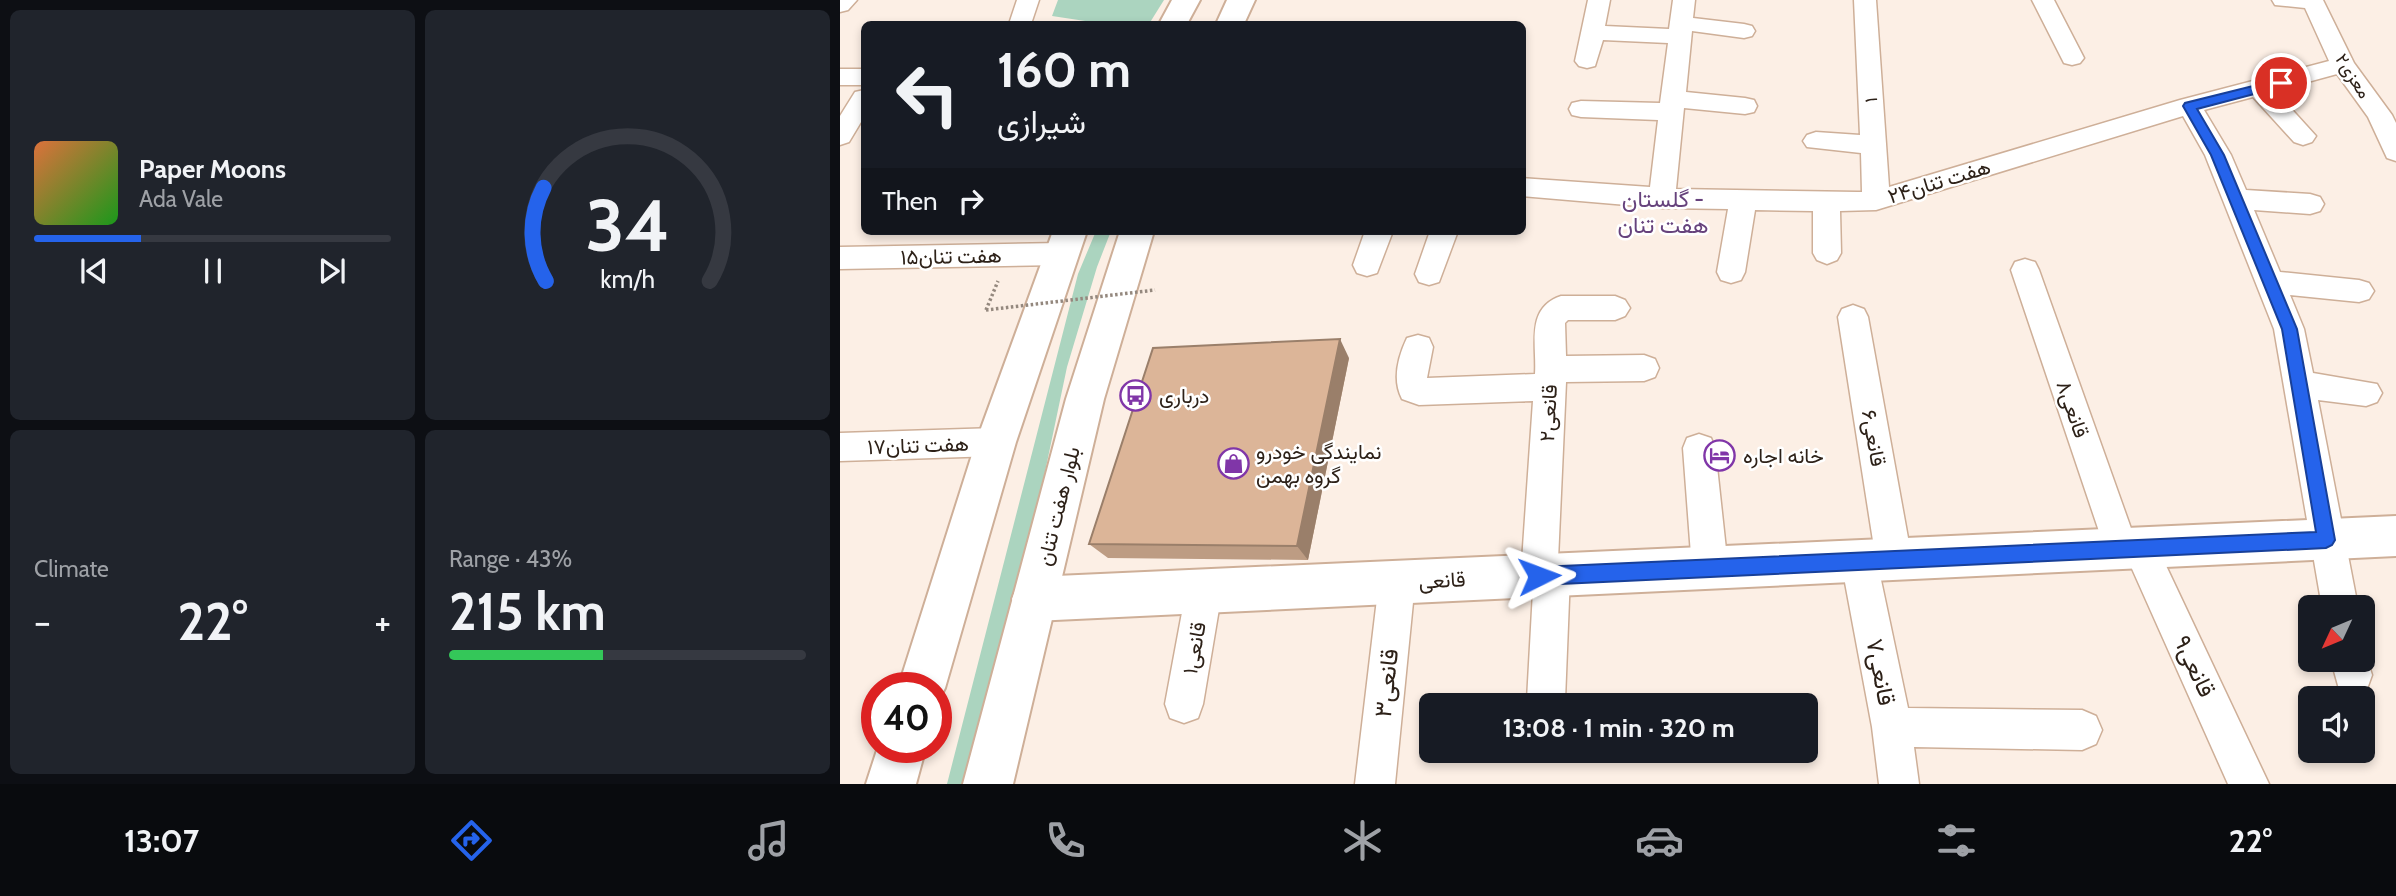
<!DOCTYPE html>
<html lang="en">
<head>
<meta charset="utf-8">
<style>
  :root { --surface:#171b24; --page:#20242c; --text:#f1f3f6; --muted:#9ea1a6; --line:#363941; --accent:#2563eb }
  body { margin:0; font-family:Cabin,Vazirmatn,sans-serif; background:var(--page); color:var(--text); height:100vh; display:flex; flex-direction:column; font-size:26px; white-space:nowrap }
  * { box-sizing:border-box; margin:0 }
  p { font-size:23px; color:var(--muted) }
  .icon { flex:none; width:38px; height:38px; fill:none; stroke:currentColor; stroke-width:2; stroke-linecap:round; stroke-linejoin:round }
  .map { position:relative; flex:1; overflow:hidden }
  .sheet { display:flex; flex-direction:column; gap:10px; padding:10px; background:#0d0f14; width:840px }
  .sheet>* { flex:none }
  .hud { position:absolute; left:21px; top:21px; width:665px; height:214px; border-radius:10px; box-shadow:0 4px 10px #0003; background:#171b24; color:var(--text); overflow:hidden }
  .needle { width:46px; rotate:226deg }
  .fabs { position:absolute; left:1458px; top:595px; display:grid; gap:14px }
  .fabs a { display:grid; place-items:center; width:77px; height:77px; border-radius:10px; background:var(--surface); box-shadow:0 4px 10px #0003; font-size:35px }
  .speed { position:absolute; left:21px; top:672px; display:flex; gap:14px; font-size:35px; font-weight:700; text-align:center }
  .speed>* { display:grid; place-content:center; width:91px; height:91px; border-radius:50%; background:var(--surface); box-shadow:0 4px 10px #0003; line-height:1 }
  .speed .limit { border:10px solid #d22; background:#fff; color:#111 }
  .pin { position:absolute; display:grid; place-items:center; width:60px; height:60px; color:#fff; margin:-30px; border:4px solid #fff; border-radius:50%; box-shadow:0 2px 7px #0007 }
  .me { position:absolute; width:77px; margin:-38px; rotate:87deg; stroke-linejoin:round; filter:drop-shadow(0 0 5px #0008) }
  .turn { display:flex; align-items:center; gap:24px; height:147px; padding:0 21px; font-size:32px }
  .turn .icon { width:91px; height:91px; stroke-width:2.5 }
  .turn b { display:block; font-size:49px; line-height:60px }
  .then { display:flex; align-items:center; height:66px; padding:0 21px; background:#0003; gap:14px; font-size:26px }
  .big { font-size:52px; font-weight:800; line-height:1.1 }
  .sheet .card { flex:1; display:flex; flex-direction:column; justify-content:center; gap:10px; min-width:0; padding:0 24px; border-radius:10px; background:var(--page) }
  .sheet .dial { align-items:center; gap:0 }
  .dial svg { height:182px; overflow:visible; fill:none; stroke:var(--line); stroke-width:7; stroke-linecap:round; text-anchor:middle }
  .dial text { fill:var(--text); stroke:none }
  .song { display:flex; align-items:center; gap:21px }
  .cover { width:84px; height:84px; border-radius:10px; background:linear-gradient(135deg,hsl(20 70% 55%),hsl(120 70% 35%)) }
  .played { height:7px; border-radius:4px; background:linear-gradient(90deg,var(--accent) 30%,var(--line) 30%) }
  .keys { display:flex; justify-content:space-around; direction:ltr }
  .heat { display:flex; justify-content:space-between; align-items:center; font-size:38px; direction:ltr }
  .charge { height:10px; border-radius:5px; background:linear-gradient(90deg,#34c759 43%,var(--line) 0) }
  .sheet .tiles { flex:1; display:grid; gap:10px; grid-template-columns:repeat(2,1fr) }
  .trip { position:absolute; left:579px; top:693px; width:399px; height:70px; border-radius:10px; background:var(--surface); box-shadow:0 4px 10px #0003; font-weight:800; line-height:70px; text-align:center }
  .tabs { display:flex; height:112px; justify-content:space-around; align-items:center; background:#090b0e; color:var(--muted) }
  .tabs .icon { width:49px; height:49px }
  .tabs .on { color:var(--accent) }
  .tabs b { font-size:32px; color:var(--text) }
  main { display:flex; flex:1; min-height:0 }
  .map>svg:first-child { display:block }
  .green { fill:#abd4bf }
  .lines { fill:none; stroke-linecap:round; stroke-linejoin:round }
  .street-casing { stroke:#ceaf98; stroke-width:3 }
  .secondary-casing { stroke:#ceaf98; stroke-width:4 }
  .primary-casing { stroke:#ceaf98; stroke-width:4 }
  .path { stroke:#94887e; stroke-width:3.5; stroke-dasharray:2.5 2.5; stroke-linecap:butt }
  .street { fill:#fff; fill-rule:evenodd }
  .secondary { fill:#fff; fill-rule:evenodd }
  .primary { fill:#fff; fill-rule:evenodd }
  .path-bridge { stroke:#94887e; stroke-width:3.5; stroke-dasharray:2.5 2.5; stroke-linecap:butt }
  .wall { fill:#bd9c83 }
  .shaded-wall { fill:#9a7f6a }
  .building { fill:#dcb598; stroke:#9a7f6a; stroke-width:2 }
  .route { fill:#2563eb; stroke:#184099; stroke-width:2 }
  .labels { text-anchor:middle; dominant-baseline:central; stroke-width:5; stroke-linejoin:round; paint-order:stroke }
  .far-street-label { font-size:18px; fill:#2d2118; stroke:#fff }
  .street-label { font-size:21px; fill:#2d2118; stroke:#fff }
  .poi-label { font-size:21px; fill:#2d2118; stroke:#fff; text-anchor:start }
  .neighbourhood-label { font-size:23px; fill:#66427c; stroke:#fff }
  .near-street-label { font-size:24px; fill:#2d2118; stroke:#fff }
</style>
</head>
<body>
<main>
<section class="sheet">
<div class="tiles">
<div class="card">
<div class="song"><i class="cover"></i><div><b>Paper Moons</b><p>Ada Vale</p></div></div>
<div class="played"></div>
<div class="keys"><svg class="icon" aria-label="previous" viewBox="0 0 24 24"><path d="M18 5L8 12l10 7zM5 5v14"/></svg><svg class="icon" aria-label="pause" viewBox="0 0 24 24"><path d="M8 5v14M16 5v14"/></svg><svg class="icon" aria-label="next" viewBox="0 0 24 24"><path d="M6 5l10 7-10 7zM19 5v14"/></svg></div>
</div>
<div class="card dial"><svg viewBox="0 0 100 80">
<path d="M14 69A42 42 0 1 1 86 69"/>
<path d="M14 69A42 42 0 0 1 13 28" stroke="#2563eb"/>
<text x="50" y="56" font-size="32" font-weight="700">34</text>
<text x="50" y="72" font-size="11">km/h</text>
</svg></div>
<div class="card"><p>Climate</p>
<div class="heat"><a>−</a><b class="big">22°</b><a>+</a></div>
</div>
<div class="card"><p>Range · 43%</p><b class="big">215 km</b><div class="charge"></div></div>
</div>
</section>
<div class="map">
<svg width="1556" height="784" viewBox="0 0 1556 784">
  <rect width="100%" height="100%" fill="#fcefe5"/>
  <path class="green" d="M218 0H324L309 24H265L212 16Z
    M256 231H271L257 267 227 367 197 510 124 784H107L238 274Z"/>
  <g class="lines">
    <defs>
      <path id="street" d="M0 0H17L8 10 0 12Z
        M177 0H199L191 24H169Z
        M748 0H770L765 26 829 29 833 0H855L853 18 904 24 912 26 915 31 912 36 904 38 852 31 846 92 905 98 914 100 917 106 914 112 905 114 844 108 836 189 1017 192H1022L1021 153 967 147 963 141 967 135 976 132 1020 135 1014 0H1036L1049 187 1340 100 1489 61 1465 8 1435 5 1432 0H1483L1514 63 1552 115 1556 123V161L1547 158 1528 117 1497 74 1435 91 1476 136 1472 142 1463 145 1454 142 1413 97 1364 110 1391 155 1406 190 1470 194 1480 197 1484 204 1480 211 1470 214 1414 210 1440 272 1519 280 1529 283 1534 291 1529 299 1519 302 1450 295 1464 329 1473 373 1537 384 1542 393 1537 402 1526 406 1478 400 1518 607H1482L1434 329 1365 155 1343 116 1036 210 1000 211 1001 253 997 260 987 264 977 260 973 253V211L915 210 905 272 901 280 891 283 881 280 877 272 888 209 822 208 682 196V178L810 187 818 120 741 117 732 115 729 109 732 103 741 101 820 103 828 43 763 40 755 66 747 68 739 66 735 61Z
        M1192 0H1214L1244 58 1240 63 1232 65 1224 63Z
        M0 69H24V85H0Z
        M24 90V117L9 142 0 145V116L15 92Z
        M525 231H553L537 273 527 276 517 273 513 265Z
        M590 231H618L599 282 589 285 579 282 575 274Z
        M221 243 231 247 235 254 231 261 221 265 0 269V247Z
        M1185 259 1195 262 1199 270 1293 534 1300 531 1312 536 1429 784H1388L1289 562 1281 566 1269 561 1171 270 1175 262Z
        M721 296H775L785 300 790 308 785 316 775 320H728L725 323 726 356 804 355 815 359 819 368 815 377 804 381 726 382 718 560 725 563 730 575 725 700 723 705H689L687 700 693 591 686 588 681 576 693 401 579 405 562 399C552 380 558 357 567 338L578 335 589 338 593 347 587 378 695 374C697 345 685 308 721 296Z
        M1013 305 1024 309 1028 317 1072 560 1067 572 1054 577 1041 572 1037 561 1068 708 1242 710 1256 716 1262 730 1256 744 1242 750 1074 747 1079 784H1039L1032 727 1001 561 1006 549 1019 544 1032 549 1036 560 998 317 1002 309Z
        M156 428 168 432 172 442 168 452 156 456 0 461V433Z
        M859 434 871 438 875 448 888 568 883 580 870 585 857 580 852 568 843 448 847 438Z
        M557 565 570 570 575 582 555 784H515L539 582 544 570Z
        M364 574 377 579 382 591 363 704 358 718 344 723 330 718 325 704 346 591 351 579Z
        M1523 647 1532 675 1527 689 1513 694 1499 689 1491 660H1522Z"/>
      <path id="secondary" d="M1556 516V556L194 621 178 614 172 599 178 584 194 577Z"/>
      <path id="primary" d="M332 0H360L347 24H319Z
        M387 0H415L404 24H376Z
        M213 231H247L176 442 105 688 96 705V688H58L136 442Z
        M280 231H314L264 399 173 784H123L226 399Z
        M38 747H86L76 784H26Z"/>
    </defs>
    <use href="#street" class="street-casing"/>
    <use href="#secondary" class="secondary-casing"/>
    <use href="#primary" class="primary-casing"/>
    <path class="path" d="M146 310 158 281"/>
    <use href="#street" class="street"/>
    <use href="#secondary" class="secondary"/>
    <use href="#primary" class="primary"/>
    <path class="path-bridge" d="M146 310 315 290"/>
  </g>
  <path class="wall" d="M509 358 468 560 268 558 249 544Z"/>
  <path class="shaded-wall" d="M500 339 509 358 468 560 457 546Z"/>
  <path class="building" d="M500 339 457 546 249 544 313 348Z"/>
  <path class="route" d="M1441 79 1445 81V86L1357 109 1384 155 1457 329 1495 540 1492 545 1486 548 699 585 693 582 690 576 693 570 699 567 1476 532 1442 329 1371 155 1343 106 1345 103Z"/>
  <defs>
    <symbol id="bus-ring" viewBox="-11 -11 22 22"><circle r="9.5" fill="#fff" stroke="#8036a8" stroke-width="1.5"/><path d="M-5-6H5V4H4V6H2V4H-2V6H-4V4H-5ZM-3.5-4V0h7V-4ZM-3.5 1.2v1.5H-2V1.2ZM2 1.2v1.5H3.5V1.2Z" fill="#8036a8"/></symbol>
    <symbol id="hotel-ring" viewBox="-11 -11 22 22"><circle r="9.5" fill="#fff" stroke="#8036a8" stroke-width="1.5"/><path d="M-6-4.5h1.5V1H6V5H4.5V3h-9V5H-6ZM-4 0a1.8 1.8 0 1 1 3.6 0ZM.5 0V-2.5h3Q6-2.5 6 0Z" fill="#8036a8"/></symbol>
    <symbol id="shop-ring" viewBox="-11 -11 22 22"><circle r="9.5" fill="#fff" stroke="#8036a8" stroke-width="1.5"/><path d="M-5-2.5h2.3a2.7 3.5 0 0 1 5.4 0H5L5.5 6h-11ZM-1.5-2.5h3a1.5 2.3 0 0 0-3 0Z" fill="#8036a8"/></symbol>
  </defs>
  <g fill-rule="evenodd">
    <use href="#bus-ring" x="278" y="378" width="35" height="35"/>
    <use href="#hotel-ring" x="862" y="438" width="35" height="35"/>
    <use href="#shop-ring" x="376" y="446" width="35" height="35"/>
  </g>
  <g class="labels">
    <g class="far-street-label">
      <text transform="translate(1513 76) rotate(57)">۲معزی</text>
      <text transform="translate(1031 100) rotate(-93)">۱</text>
    </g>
    <g class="street-label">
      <text transform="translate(1099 181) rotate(-17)">هفت تنان۲۴</text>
      <text transform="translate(111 256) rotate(-1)">هفت تنان۱۵</text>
      <text transform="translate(1233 409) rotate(71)">۸قانعی</text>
      <text transform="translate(708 413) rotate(-87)">۲قانعی</text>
      <text transform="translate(1034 438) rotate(80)">۶قانعی</text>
      <text transform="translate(78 445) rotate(-2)">هفت تنان۱۷</text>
      <text transform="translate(218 506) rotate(-76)">بلوار هفت تنان</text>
      <text transform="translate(602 580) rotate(-3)">قانعی</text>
      <text transform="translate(354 648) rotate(-80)">۱قانعی</text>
    </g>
    <g class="poi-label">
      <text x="319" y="395">درباری</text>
      <text x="416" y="451">نمایندگی خودرو<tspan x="416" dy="24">گروه بهمن</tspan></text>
      <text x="903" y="455">خانه اجاره</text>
    </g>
    <g class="neighbourhood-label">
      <text x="823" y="199">گلستان -<tspan x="823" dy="26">هفت تنان</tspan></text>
    </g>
    <g class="near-street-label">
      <text transform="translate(1355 666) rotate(65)">۹قانعی</text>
      <text transform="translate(1041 672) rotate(79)">۷قانعی</text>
      <text transform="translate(546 683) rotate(-84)">۳قانعی</text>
    </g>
  </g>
</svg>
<div class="fabs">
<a><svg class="needle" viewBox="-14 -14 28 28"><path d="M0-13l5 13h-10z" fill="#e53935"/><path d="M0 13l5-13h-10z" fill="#9ea1a6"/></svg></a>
<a><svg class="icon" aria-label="sound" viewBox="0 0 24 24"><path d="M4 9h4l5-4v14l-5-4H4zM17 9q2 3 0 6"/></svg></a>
</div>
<div class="speed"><div class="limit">40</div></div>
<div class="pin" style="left:1441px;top:83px;background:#d93025"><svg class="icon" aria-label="arrive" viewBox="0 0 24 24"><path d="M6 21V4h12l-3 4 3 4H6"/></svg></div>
<svg class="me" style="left:699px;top:576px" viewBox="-20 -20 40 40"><path d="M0-17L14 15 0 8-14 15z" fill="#2563eb" stroke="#fff" stroke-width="4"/></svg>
<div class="trip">13:08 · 1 min · 320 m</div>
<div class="hud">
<div class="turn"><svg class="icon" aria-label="left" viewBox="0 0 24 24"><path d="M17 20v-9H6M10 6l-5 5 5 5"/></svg><div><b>160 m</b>شیرازی</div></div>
<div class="then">Then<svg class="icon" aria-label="right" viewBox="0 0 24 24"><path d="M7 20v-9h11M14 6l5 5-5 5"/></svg></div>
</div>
</div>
</main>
<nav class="tabs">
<b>13:07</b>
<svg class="icon on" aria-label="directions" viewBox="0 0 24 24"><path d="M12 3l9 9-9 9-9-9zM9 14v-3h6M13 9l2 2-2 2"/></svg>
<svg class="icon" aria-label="music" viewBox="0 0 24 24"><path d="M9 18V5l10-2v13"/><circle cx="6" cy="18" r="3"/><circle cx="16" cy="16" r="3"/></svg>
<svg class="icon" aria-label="phone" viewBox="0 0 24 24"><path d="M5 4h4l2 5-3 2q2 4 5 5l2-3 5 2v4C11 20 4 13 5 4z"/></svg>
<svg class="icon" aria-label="climate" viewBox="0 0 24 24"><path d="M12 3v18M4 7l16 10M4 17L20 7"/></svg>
<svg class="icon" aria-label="car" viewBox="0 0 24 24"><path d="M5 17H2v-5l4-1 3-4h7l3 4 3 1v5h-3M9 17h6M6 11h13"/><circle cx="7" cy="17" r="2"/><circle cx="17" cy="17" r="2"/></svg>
<svg class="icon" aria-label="filters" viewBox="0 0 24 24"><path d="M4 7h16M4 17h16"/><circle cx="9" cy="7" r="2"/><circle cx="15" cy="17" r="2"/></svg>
<b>22°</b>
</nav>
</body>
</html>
